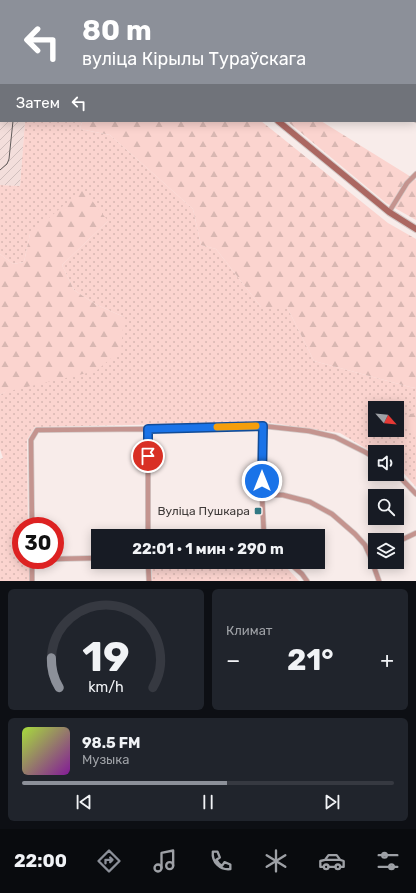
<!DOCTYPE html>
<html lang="ru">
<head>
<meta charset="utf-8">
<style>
  :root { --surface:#171b24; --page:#20242c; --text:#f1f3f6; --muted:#9ea1a6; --line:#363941; --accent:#8c9099 }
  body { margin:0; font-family:Rubik,sans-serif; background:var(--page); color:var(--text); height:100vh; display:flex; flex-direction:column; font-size:15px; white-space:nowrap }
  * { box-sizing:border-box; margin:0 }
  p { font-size:13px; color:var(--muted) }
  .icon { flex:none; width:22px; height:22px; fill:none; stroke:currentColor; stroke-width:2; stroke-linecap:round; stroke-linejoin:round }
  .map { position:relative; height:581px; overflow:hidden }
  .panel { display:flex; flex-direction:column; gap:8px; padding:8px; background:#0d0f14; flex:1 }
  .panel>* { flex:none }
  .hud { position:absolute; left:0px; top:0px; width:416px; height:122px; box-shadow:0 2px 10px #0003; background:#8c9099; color:#fff; overflow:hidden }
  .needle { width:26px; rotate:117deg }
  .controls { position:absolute; left:368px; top:401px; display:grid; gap:8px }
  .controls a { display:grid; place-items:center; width:36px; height:36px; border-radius:0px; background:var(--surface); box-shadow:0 2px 10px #0003; font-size:20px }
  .speed { position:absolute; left:12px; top:517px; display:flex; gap:8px; font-size:20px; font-weight:700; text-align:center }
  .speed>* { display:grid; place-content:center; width:52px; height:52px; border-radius:50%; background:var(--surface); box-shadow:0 2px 10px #0003; line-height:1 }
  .speed .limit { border:6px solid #d22; background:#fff; color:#111 }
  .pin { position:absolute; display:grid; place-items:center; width:34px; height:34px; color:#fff; margin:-17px; border:2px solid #fff; border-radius:50%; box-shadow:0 1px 4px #0007 }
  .me { position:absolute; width:44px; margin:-22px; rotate:0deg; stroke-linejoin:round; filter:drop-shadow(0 0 3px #0008) }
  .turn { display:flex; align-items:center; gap:14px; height:84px; padding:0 16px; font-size:18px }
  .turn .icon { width:52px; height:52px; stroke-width:2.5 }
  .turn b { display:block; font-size:28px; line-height:34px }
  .then { display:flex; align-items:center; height:38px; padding:0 16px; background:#0003; gap:8px; font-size:15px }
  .big { font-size:30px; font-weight:700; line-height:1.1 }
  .panel .card { flex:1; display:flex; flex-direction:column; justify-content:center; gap:6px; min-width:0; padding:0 14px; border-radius:6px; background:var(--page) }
  .panel .dial { align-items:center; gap:0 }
  .dial svg { height:104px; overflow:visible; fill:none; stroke:var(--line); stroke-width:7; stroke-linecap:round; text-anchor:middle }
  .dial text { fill:var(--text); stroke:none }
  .song { display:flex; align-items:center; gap:12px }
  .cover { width:48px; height:48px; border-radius:6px; background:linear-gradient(135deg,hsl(80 70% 55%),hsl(290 70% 35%)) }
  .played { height:4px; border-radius:2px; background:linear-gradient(90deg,var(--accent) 55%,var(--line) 55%) }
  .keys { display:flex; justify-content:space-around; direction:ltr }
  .heat { display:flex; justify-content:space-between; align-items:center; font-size:22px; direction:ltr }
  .panel .tiles { flex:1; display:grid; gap:8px; grid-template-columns:1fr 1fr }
  .card:last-child { grid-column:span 2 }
  .trip { position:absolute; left:91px; top:529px; width:234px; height:40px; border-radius:0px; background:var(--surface); box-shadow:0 2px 10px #0003; font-weight:700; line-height:40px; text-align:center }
  .tabs { display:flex; height:64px; justify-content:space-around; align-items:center; background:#090b0e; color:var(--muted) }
  .tabs .icon { width:28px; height:28px }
  .tabs .selected { color:var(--accent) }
  .tabs b { font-size:18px; color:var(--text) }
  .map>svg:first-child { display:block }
  .industrial { fill:url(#industrial-furrows) }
  .grass { fill:url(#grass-dots); fill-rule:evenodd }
  .forest { fill:url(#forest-firs) }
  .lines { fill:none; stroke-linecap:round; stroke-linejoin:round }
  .street-casing { stroke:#d3c9c7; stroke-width:6 }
  .secondary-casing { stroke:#d3c9c7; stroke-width:8 }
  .street { stroke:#c4948f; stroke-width:4.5 }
  .secondary { stroke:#ab6761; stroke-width:6 }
  .tram { stroke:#625c5b; stroke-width:1 }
  .route-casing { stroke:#114b97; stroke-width:10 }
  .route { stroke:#1a73e8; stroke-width:7 }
  .slow { stroke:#f59e0b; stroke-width:7 }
  .poi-dot { fill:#317883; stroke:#f8ecea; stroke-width:1.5 }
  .labels { text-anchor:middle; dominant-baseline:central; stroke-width:4; stroke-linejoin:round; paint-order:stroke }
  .poi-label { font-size:12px; fill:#403b3a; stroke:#f8ecea; text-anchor:end }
</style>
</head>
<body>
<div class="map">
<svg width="416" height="581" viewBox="0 0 416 581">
  <defs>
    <pattern id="industrial-furrows" width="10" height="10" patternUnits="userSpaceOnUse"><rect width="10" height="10" fill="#f3dedb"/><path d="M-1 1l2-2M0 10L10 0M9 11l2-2" fill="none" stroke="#d1bfbd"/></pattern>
    <pattern id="grass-dots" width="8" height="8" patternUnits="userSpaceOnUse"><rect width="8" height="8" fill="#fbd4cf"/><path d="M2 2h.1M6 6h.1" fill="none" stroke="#d8b7b2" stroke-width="1.8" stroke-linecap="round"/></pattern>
    <pattern id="forest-firs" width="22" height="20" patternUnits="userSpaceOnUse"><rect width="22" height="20" fill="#fbd4cf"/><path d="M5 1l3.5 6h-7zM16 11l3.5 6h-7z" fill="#d8b7b2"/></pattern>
  </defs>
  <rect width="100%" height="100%" fill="#f8ecea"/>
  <path class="industrial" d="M0 51H1V121H25L20 186 0 185Z"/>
  <path class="grass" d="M25 121H82L80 129 110 135 193 209 201 245 216 249 261 307H287L314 361 410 387 416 388V487L400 469 397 467V452H375V454L340 433 264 422 35 427 27 440 28 526H21V560H29V581H0V459L3 458 0 449V395L124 317 95 304 74 290 62 265 108 221 30 234 24 262 13 264 0 254V185L20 186ZM375 408H397V430H375Z
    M152 562 263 564 286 567 299 581H152Z"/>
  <path class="forest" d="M263 0H416V85H415V1H265Z
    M82 121H261L388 223 416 239V388L410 387 314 361 287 307H261L216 249 201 245 193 209 110 135 80 129Z
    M287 121H321L416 180V220L386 203Z
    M83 189 108 221 62 265 74 290 95 304 124 317 121 350 96 371 5 392 0 395V254L13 264 24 262 30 234Z
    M416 413V437L412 429 397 419V416Z"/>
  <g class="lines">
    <defs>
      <path id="street" d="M415 119 416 120
        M389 212 407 183 416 174
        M263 426 262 495 264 536
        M148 429V536
        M397 474 416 494
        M262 495H283L310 502 332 514 355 534 365 545 370 556 379 581
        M32 526 31 440 37 430 148 429 263 426 309 431 335 437 365 452 375 458
        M397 542 416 533
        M55 559 98 558
        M32 560V581
        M32 560H42
        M148 562 149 581
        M286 562H288L302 574 307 581"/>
      <path id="secondary" d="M0 13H1
        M278 121 389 212 416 229"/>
    </defs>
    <use href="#street" class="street-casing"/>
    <use href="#secondary" class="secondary-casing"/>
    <use href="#street" class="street"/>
    <use href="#secondary" class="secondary"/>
    <path class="tram" d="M0 25H1
      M0 170 7 164 9 159 13 121"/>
  </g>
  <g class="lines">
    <defs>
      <path id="route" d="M148 456V429L263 426 262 481"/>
    </defs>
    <use href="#route" class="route-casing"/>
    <use href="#route" class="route"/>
    <path class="slow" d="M217 427 256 426"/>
  </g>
  <rect class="poi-dot" x="254" y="507" width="8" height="8" rx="2"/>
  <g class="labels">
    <g class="poi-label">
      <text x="250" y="511">Вуліца Пушкара</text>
    </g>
  </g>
</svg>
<div class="controls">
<a><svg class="needle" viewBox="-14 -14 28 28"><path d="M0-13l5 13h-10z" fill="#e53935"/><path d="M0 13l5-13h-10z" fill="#9ea1a6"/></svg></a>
<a><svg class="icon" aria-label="sound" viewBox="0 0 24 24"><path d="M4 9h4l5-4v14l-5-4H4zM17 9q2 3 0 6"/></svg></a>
<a><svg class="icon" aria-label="search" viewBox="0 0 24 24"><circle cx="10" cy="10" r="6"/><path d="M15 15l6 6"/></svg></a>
<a><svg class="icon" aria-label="layers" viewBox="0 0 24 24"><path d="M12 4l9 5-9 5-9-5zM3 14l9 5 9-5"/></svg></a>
</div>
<div class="speed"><div class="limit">30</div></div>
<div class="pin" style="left:148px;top:456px;background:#d93025"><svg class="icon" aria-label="arrive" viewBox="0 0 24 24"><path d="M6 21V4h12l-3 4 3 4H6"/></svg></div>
<svg class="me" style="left:262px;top:481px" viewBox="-20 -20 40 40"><circle r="17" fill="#1a73e8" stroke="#fff" stroke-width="3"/><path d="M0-11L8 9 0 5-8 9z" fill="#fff"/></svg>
<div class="trip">22:01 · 1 мин · 290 m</div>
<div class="hud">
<div class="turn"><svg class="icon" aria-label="left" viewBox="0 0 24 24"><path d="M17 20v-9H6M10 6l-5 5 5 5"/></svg><div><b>80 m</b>вуліца Кірылы Тураўскага</div></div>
<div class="then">Затем<svg class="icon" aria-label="left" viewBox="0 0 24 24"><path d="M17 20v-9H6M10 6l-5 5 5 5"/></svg></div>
</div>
</div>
<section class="panel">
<div class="tiles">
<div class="card dial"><svg viewBox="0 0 100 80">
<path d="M14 69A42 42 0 1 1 86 69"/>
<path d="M14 69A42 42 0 0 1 8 46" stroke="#8c9099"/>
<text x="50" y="56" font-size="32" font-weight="700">19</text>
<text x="50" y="72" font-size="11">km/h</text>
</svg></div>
<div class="card"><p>Климат</p>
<div class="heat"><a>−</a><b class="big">21°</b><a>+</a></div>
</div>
<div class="card">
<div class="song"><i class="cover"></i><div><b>98.5 FM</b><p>Музыка</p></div></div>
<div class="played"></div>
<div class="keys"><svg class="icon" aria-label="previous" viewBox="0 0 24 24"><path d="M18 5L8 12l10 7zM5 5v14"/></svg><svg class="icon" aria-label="pause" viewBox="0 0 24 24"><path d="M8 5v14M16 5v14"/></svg><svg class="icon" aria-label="next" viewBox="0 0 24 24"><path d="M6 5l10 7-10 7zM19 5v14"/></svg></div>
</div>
</div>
</section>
<nav class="tabs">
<b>22:00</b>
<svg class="icon selected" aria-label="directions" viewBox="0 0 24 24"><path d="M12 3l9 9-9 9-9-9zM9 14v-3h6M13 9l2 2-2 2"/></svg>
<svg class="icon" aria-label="music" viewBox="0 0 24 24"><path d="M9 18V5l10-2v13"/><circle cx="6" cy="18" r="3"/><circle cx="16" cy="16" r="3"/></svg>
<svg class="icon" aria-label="phone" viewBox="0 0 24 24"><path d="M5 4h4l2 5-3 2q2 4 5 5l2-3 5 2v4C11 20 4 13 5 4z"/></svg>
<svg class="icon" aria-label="climate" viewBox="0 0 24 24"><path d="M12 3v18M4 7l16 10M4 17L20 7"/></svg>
<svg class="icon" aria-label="car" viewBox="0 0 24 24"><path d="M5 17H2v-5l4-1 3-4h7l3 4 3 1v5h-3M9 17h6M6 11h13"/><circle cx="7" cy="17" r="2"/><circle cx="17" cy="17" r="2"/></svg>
<svg class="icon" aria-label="filters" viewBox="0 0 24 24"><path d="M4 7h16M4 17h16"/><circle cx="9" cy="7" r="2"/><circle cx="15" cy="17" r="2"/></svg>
</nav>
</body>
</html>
